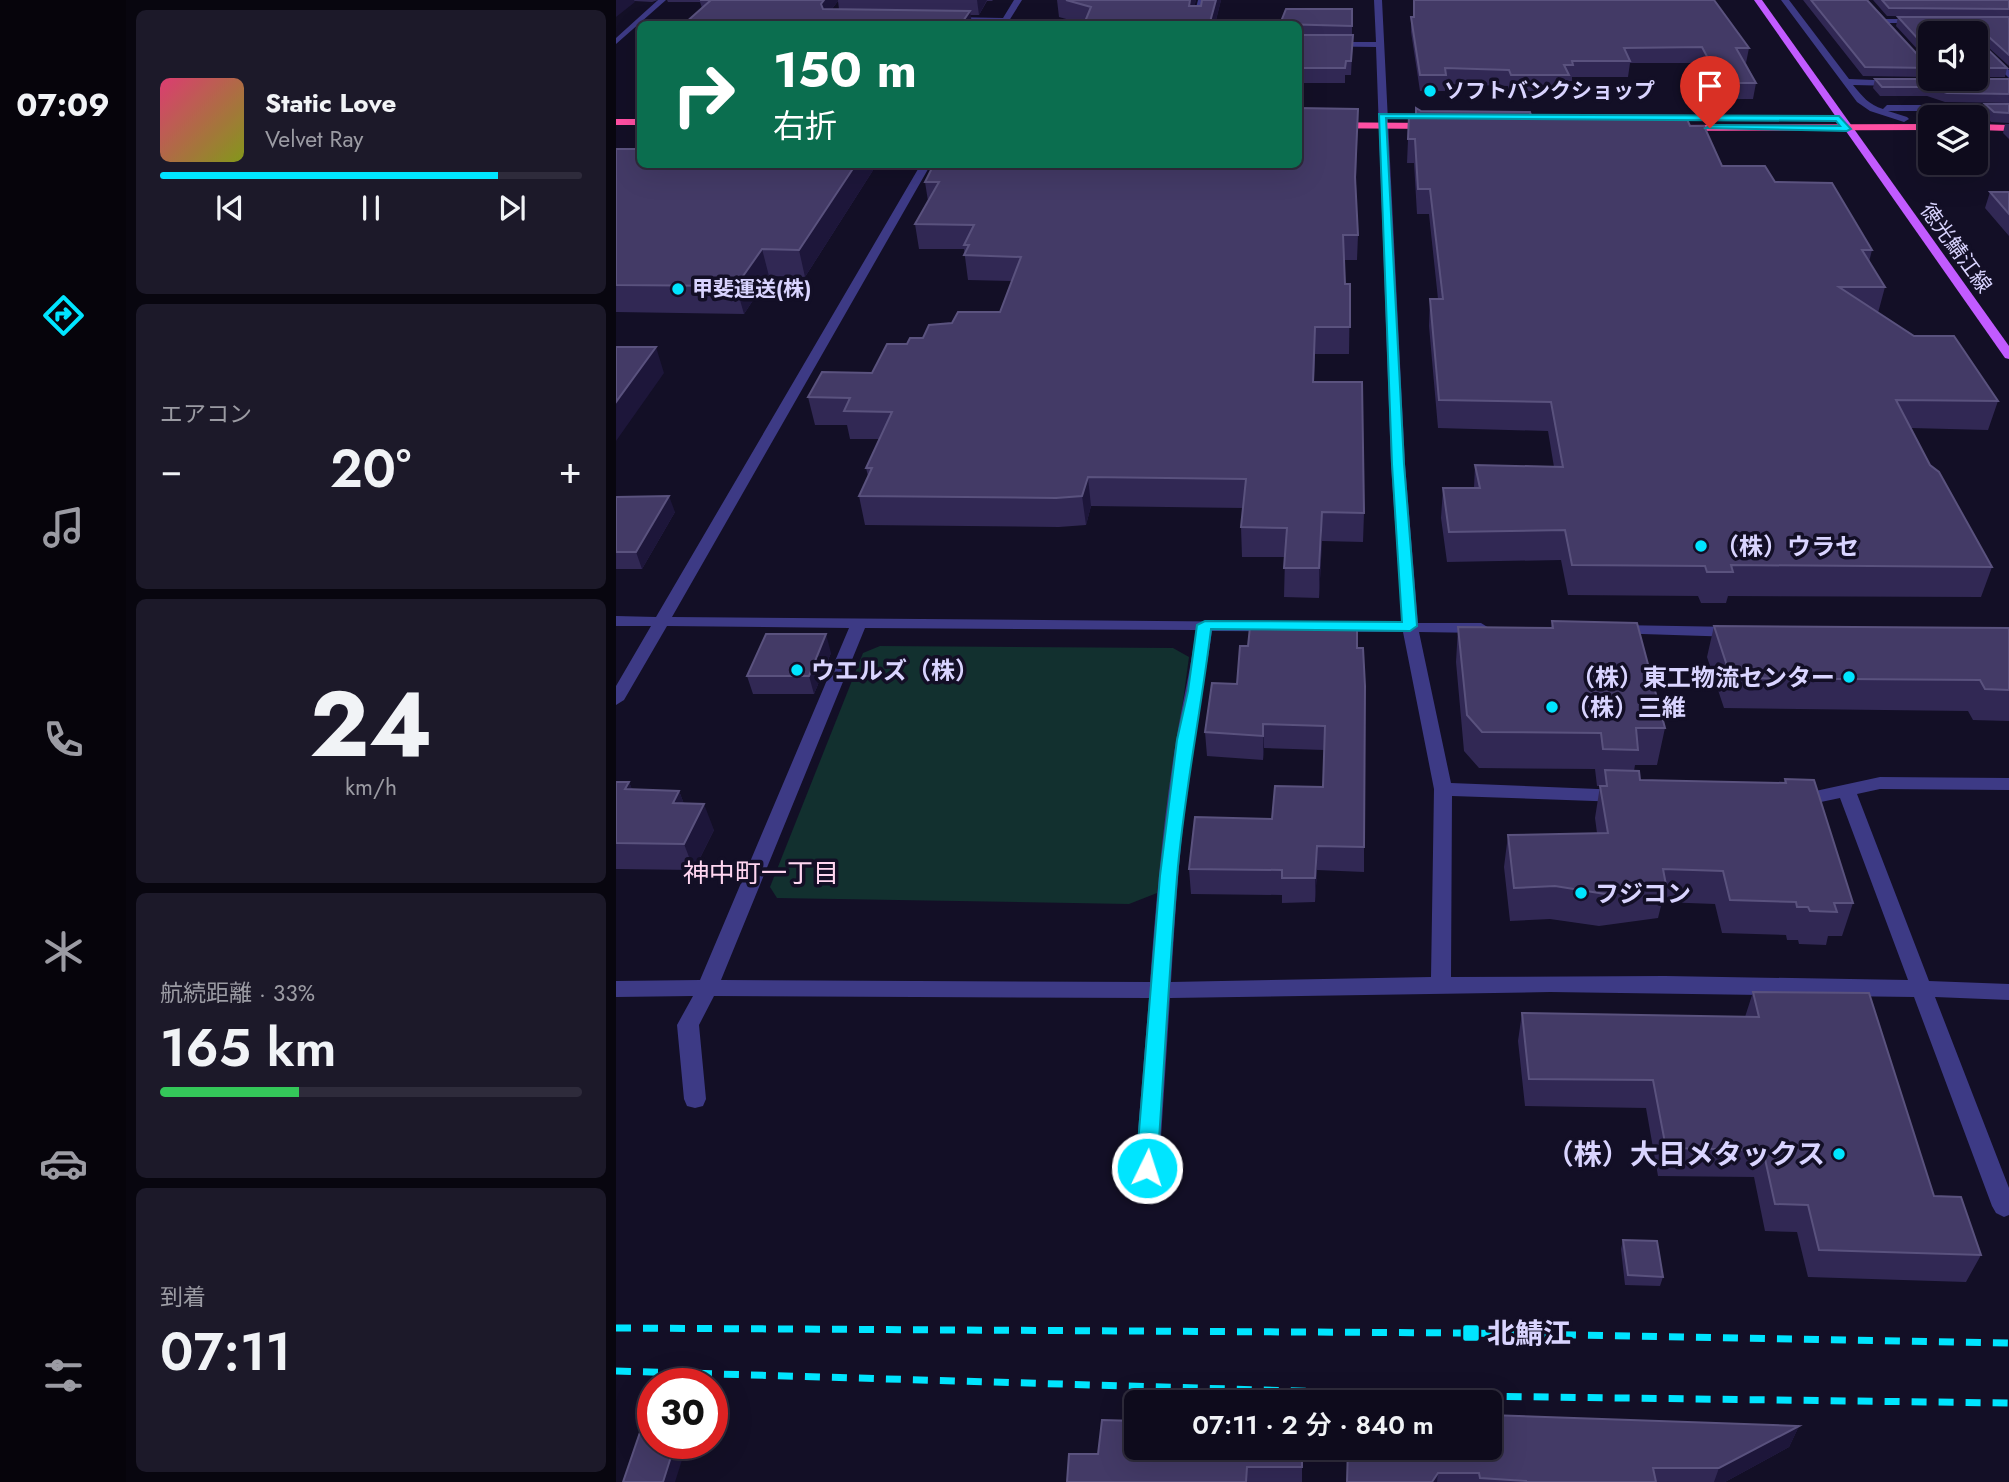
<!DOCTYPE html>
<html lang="ja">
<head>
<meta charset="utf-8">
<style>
  :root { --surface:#0e0b1c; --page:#1c1929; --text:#f1f3f6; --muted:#9b9ba3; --line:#2e2b3b; --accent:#00e5ff }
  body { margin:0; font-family:Jost,"Noto Sans JP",sans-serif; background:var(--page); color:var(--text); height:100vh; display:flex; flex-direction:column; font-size:26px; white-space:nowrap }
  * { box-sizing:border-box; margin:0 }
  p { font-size:23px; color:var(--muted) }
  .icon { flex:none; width:38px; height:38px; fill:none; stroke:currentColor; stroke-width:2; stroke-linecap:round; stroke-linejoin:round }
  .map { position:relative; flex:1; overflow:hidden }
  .drawer { display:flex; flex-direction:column; gap:10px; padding:10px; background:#08060f; width:490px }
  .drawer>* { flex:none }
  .guide { position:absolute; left:21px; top:21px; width:665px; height:147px; border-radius:10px; box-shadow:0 7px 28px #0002,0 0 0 2px var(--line); background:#0b6e4f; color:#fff; overflow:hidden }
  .controls { position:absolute; left:1302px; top:21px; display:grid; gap:14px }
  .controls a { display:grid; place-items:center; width:70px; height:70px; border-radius:10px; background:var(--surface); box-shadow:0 7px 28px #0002,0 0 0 2px var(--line); font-size:35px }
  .speed { position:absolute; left:21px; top:1368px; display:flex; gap:14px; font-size:35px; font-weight:700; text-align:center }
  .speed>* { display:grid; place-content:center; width:91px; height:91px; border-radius:50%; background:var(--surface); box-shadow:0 7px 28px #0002,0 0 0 2px var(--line); line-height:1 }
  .speed .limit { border:10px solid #d22; background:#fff; color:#111 }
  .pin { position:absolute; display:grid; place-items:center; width:60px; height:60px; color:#fff; margin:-72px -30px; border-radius:50% 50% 50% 0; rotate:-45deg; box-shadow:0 0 7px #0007 }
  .pin .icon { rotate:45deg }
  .me { position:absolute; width:77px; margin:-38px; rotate:4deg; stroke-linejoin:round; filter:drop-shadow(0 0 5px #0008) }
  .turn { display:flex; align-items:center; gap:24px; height:147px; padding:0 21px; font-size:32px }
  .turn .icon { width:91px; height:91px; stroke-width:2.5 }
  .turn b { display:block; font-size:49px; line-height:60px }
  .big { font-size:52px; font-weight:600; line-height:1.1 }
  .drawer .card { flex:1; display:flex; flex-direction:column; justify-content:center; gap:10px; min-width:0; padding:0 24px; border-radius:10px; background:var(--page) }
  .drawer .dial { align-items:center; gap:0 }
  .dial b { font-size:91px; line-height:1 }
  .song { display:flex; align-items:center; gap:21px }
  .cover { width:84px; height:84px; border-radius:10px; background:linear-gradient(135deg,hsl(340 70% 55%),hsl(70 70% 35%)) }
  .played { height:7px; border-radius:4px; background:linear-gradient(90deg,var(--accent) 80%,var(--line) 80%) }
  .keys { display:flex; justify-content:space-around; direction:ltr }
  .heat { display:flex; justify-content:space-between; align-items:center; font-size:38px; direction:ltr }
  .charge { height:10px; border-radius:5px; background:linear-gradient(90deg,#34c759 33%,var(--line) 0) }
  .trip { position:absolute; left:508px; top:1390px; width:378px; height:70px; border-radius:10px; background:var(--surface); box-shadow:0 7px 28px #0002,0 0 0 2px var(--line); font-weight:600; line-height:70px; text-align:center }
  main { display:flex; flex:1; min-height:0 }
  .menu { display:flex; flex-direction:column; width:126px; justify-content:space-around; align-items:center; background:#06040b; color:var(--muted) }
  .menu .icon { width:49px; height:49px }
  .menu .selected { color:var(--accent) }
  .menu b { font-size:32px; color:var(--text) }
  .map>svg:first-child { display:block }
  .green { fill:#12302f }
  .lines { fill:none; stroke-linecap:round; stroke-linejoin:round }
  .minor { fill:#3d3a85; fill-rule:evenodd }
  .major { fill:#c25bff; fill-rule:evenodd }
  .highway { fill:#ff4fa3; fill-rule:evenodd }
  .rail { stroke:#00e5ff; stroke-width:7; stroke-dasharray:15 12; stroke-linecap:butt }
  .wall { fill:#312854; fill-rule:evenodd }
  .shaded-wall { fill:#1d163a }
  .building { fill:#433a66; stroke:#5a527e; stroke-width:2 }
  .route { fill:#00e5ff; stroke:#0095a6; stroke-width:2 }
  .poi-dot { fill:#00e5ff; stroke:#130f26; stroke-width:2.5 }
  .labels { text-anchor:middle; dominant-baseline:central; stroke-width:7; stroke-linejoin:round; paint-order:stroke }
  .far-poi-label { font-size:21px; font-weight:bold; fill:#d9d4ff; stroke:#130f26; text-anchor:start }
  .far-street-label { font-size:21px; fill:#d9d4ff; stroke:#130f26 }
  .poi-label { font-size:24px; font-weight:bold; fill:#d9d4ff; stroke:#130f26; text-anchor:start }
  .neighbourhood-label { font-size:26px; fill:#ffd6f0; stroke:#130f26 }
  .near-poi-label { font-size:28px; font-weight:bold; fill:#d9d4ff; stroke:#130f26; text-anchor:end }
</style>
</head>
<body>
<main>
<nav class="menu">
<b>07:09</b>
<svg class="icon selected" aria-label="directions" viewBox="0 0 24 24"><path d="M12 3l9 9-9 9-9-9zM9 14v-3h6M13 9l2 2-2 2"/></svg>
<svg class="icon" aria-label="music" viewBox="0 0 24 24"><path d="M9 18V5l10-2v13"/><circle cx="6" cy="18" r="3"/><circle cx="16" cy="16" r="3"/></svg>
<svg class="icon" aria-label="phone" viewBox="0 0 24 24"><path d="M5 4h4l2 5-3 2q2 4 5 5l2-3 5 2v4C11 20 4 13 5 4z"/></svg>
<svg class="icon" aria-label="climate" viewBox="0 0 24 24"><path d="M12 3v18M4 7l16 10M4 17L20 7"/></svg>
<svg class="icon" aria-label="car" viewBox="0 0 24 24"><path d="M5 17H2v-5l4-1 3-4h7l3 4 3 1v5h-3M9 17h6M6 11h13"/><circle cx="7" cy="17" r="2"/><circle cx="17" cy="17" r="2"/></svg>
<svg class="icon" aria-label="filters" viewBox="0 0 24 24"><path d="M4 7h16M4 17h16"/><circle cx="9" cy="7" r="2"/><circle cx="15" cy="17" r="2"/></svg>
</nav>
<section class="drawer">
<div class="card">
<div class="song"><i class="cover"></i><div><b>Static Love</b><p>Velvet Ray</p></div></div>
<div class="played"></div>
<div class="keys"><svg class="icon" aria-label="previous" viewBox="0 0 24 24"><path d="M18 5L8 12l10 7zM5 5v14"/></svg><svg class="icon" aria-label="pause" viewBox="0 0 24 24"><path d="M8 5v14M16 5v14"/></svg><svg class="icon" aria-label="next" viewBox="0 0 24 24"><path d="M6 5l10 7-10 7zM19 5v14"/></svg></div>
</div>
<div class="card"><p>エアコン</p>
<div class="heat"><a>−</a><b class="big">20°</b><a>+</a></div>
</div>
<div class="card dial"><b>24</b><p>km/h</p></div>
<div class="card"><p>航続距離 · 33%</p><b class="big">165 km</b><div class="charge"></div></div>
<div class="card"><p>到着</p><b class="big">07:11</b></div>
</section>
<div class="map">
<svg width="1393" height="1482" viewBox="0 0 1393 1482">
  <rect width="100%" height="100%" fill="#130f26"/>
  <path class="green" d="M264 646 557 648 573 657 541 893 513 904 161 898 154 887 247 653Z"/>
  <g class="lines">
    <path class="minor" d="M42 0H50L0 44V38Z
      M398 0H406L391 24 330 19 334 17 387 18Z
      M582 0H590L584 24H576Z
      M758 0H766L789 464 802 623H865L873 628 865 633 803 632 835 783 1006 790 1015 796 1006 802 836 796 835 977 1049 976 1292 980 1224 798 1181 807 1172 801 1181 795 1264 777 1393 778V790L1264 789 1241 794 1313 981 1393 984V1000L1319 997 1393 1188V1215L1388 1217 1380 1213 1376 1206 1298 997 934 992 554 998 543 1168 534 1199 526 1202 518 1199 514 1192 519 1168 533 998 98 996 83 1025 90 1099 87 1106 79 1108 71 1106 68 1099 61 1025 77 996 0 997V981L84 980 233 628 51 626 8 700 0 705V686L35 626H0V616L40 617 305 164H315L56 617 786 623 775 464 760 47 682 46V42H760ZM249 628 580 630C575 668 566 704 560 741 547 821 540 902 534 982L105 980ZM596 631 787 632 818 789 815 977 555 982C560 901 565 821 578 742 583 704 591 668 596 631Z
      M1165 0H1173L1233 79 1283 81 1280 86 1237 85C1246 96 1253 105 1267 109L1271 105H1393V111H1272L1291 117 1293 119 1288 122 1254 111 1241 102Z
      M1267 19H1306L1310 21 1306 23H1264Z
      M1360 40 1393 70V78L1360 46Z
      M1001 625 1120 627 1128 632 1120 637 995 633 993 630 995 627Z"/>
    <path class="major" d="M1138 0H1146L1393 346V359L1389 358Z"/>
    <path class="highway" d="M889 114 1078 115 1084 118 1078 121 885 119 883 117Z
      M0 119H24V125H0Z
      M682 122 820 123 826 126 820 129 682 128Z
      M1314 124V130L1059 131 1053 128 1059 125Z
      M1360 124 1393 125V131L1360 130Z"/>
    <path class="rail" d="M0 1328 855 1333 1393 1343
      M0 1371 853 1396 1393 1403"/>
  </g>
  <path class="wall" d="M0 0H42L36 2Z
    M51 0H377L376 1H371L363 15H354L356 24H68L86 8 84 2H52ZM222 1 223 9H216Z
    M441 0H580L578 6H585L586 0H605L599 24H468L443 17Z
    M798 0H1098L1133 48 1130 63 1140 83 1137 99H1102L1083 63H1014L1012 77H956V81H952L951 91H893L892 86 829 84V91H804L795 32V17H798Z
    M1187 0H1251L1314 68 1312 77 1247 76Z
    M1257 0H1393V17L1271 16Z
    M736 9V35H737L735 75H729V83H682V24Z
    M1282 17H1393V66L1362 38 1360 39 1391 68 1389 77H1360V33H1314V63L1280 26Z
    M1259 79H1393V103L1329 102 1311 96H1264L1257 88Z
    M1369 104H1393V123L1375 122 1367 114Z
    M742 109 740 184 742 235 741 260H728L729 284H734L733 354H699L698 382 748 513 747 542 706 541 703 598 668 597 669 557H626L625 527 627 508 475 506 470 525 443 527 249 525 243 496 252 476 250 468 263 439H234L231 425H199L192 397 256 373 291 344 336 323 384 312 396 281 352 280 348 249H303L299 224 312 201 309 182Z
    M805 111 1074 126 1106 166 1159 182 1256 250 1253 262 1269 287 1262 313 1382 401 1372 430 1295 428 1314 465 1376 567 1365 597 1112 596 1110 603H1085L1082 596 952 595 945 560 831 562 825 518 827 488H858L859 465 938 467 932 431 822 428 813 326 814 299H822L813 214H801L798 163H791L793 116H799Z
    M1389 124H1393V139L1387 133Z
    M0 149 24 164H261L189 277 153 276 128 314 0 312Z
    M1374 192H1393V236L1369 208Z
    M0 497 59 512 26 569H0Z
    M936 621 1049 728 1041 765H1019L1018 771 1024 780 1168 783 1169 779 1237 903 1226 936H1212L1210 945 1183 944 1182 940H1171L1170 935 1106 933 1099 904 1046 902 1042 918 983 926 934 919 894 921 888 867 892 835 981 833 979 818 984 786H981L979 769 863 768 848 751 840 662 842 627 935 628Z
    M1098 626 1393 628V721L1357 720 1352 711 1108 708 1091 657Z
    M741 648 748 847V872L701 870 699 902 666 903V895L575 894 573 869 707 787 708 750 648 748 647 760 591 756 589 732 621 684Z
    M215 653 198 694H137L131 676Z
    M0 782H13L16 790 63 791 68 804 98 830 78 870 0 869Z
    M1137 992 1318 1196 1365 1255 1350 1282 1192 1277 1181 1232 1149 1231 1138 1177 1042 1176 1030 1108 909 1106 902 1041 906 1013 1129 1017Z
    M1007 1240 1047 1277 1044 1286 1009 1285 1005 1249Z
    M1183 1426 1173 1447 1109 1482H731Z
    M686 1447V1482H451L482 1454Z"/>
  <path class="shaded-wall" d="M0 0H18L19 2 0 17Z
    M208 0H222V1L208 19 205 4Z
    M361 0H371L363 15Z
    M574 0H580L575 22 573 6Z
    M600 0H605L599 24H594Z
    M354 11 356 24H345Z
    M1364 29 1362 38 1360 39V31Z
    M240 164H261L189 277 183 250Z
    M146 249 153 276 128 314 120 286Z
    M40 347 48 373 0 441V402Z
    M472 477 475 506 470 525 466 496Z
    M53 496 59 512 26 569 20 552Z
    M706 512V541L703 598V568Z
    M210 634 215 653 198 694 193 676Z
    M647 724 648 748 647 760Z
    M13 782 24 808 9 789Z
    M63 791 73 817 57 803Z
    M88 804 98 830 78 870 68 844Z
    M701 846V870L699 902V878Z
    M1183 1426 1173 1447 1109 1482H1098L1103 1468Z
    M59 1444H71L59 1482H47Z
    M822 1473 821 1482H816Z"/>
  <path class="building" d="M84 0H208L205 4 207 9 354 11 345 24H68L95 0Z
    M450 0H574L573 6H585L586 0H600L594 22 572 21V24H468L475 7Z
    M798 0H1098L1133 48H1120L1140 83H1105L1086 47 1008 48 1014 61H956L957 65H948L953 75H895L893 70 829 68 830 75H804L795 17H798Z
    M1195 0H1251L1314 68 1249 67Z
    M1266 0H1393V9L1273 8Z
    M670 9H736V26L664 24Z
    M1282 17H1393V55L1364 29 1360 31 1361 39 1391 68H1360V33H1314V52Z
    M682 35H737L735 61H730L729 68H682Z
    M1259 79H1393V94L1331 93 1313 87H1266Z
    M1369 104H1393V113L1378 112Z
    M682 108 742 109 739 177 742 235H727L729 284H734V327H699L697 382H746L748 513 706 512 703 568H668L671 528 625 527 630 479 472 477 466 496 440 498 243 496 256 468H250L276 412 228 411 234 398 192 397 206 372 256 373 271 344H291L294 338H307L313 325 336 323 342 312H384L405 257 348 255 353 245H348L358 225 299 224 323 182H309L318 164H682Z
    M800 108 805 111 914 112 916 118 1071 119 1074 126H1088L1106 166H1149L1159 182 1216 183 1256 250H1246L1269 287H1223L1298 336H1338L1382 401 1280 400 1314 465 1323 472 1376 567 1115 565 1117 572H1091L1089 566 956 565 949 530 833 532 827 488H864L859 465 947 467 935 402 823 400 814 299H827L814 189H802L799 139H792L793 116H800Z
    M0 149H24V164H240L183 250 146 249 120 286 0 285Z
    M1374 192H1393V214Z
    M0 347H40L0 402Z
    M53 496 20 552H0V497Z
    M936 621 1021 623 1049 728H1020L1022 750 987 749 985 733 866 732 851 715 842 627 937 628Z
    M1098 626 1393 628V690L1369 689 1364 680 1115 678Z
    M634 627 741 629V648H747L749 686 748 847 701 846 699 878H666V870L573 869 579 817 656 819 659 786 707 787 709 726 647 724V736L589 732 596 683 621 684 624 646H632Z
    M150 634H210L193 676H131Z
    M989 770 1023 771 1024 780 1170 783 1169 779 1198 780 1237 903H1218L1221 912 1194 911 1192 907H1181L1180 902 1114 900 1107 871 1047 869 1050 885 989 894 939 886 898 888 892 835 992 833 984 786H991Z
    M0 782H13L9 789 63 791 57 803 88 804 68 844 0 843Z
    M1137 992 1253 993 1318 1196 1345 1197 1365 1255 1203 1250 1192 1205 1159 1204 1147 1150 1050 1148 1037 1080 913 1079 906 1013 1143 1017Z
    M1007 1240 1041 1241 1047 1277 1012 1275Z
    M32 1409H37V1444H59L47 1482H7Z
    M873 1415 1183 1426 1103 1468H1037L1040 1482H910V1481L864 1478 863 1473H822L816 1482H731L732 1447H873Z
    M486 1420 520 1421V1447H686V1467H631L630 1482H451L453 1454H482Z"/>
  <path class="route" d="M763 114 1223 116 1235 129 1231 131 1090 128 1094 125 1224 126 1220 121 770 118 788 464 801 626 794 631 595 629C585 712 568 793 561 877 553 973 548 1071 541 1168L538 1174 531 1177 523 1174 520 1168 544 876 561 740 572 691 581 625 589 621 786 622 776 464Z"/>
  <g class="poi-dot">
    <circle cx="814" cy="91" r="7"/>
    <circle cx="62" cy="289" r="7"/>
    <circle cx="1085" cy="546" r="7"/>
    <circle cx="181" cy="670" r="7"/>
    <circle cx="1233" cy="677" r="7"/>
    <circle cx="936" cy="707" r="7"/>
    <circle cx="965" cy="893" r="7"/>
    <circle cx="1223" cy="1154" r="7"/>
    <rect x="846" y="1324" width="18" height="18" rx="3.5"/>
  </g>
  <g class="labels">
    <g class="far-poi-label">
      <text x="828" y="91">ソフトバンクショップ</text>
      <text x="76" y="289">甲斐運送(株)</text>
    </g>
    <g class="far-street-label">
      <text transform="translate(1340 248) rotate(54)">徳光鯖江線</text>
    </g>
    <g class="poi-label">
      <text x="1099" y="546">（株）ウラセ</text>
      <text x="195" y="670">ウエルズ（株）</text>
      <text x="1219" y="677" text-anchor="end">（株）東工物流センター</text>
      <text x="950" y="707">（株）三維</text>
      <text x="979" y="893">フジコン</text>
    </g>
    <g class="neighbourhood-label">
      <text x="145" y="873">神中町一丁目</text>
    </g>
    <g class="near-poi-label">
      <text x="1209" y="1154">（株）大日メタックス</text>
      <text x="871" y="1333" text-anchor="start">北鯖江</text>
    </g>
  </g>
</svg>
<div class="controls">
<a><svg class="icon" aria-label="sound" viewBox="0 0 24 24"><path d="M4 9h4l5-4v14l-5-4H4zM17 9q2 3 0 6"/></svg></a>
<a><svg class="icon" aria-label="layers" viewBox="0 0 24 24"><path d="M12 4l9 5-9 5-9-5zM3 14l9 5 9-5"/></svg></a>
</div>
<div class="speed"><div class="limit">30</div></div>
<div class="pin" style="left:1094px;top:128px;background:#d93025"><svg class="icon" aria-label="arrive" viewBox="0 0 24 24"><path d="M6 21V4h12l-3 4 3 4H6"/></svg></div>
<svg class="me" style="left:531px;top:1168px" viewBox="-20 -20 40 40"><circle r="17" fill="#00e5ff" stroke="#fff" stroke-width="3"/><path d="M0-11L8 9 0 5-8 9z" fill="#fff"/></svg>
<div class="trip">07:11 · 2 分 · 840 m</div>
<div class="guide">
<div class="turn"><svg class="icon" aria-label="right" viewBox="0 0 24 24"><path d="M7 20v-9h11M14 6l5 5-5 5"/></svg><div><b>150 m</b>右折</div></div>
</div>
</div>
</main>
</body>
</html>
